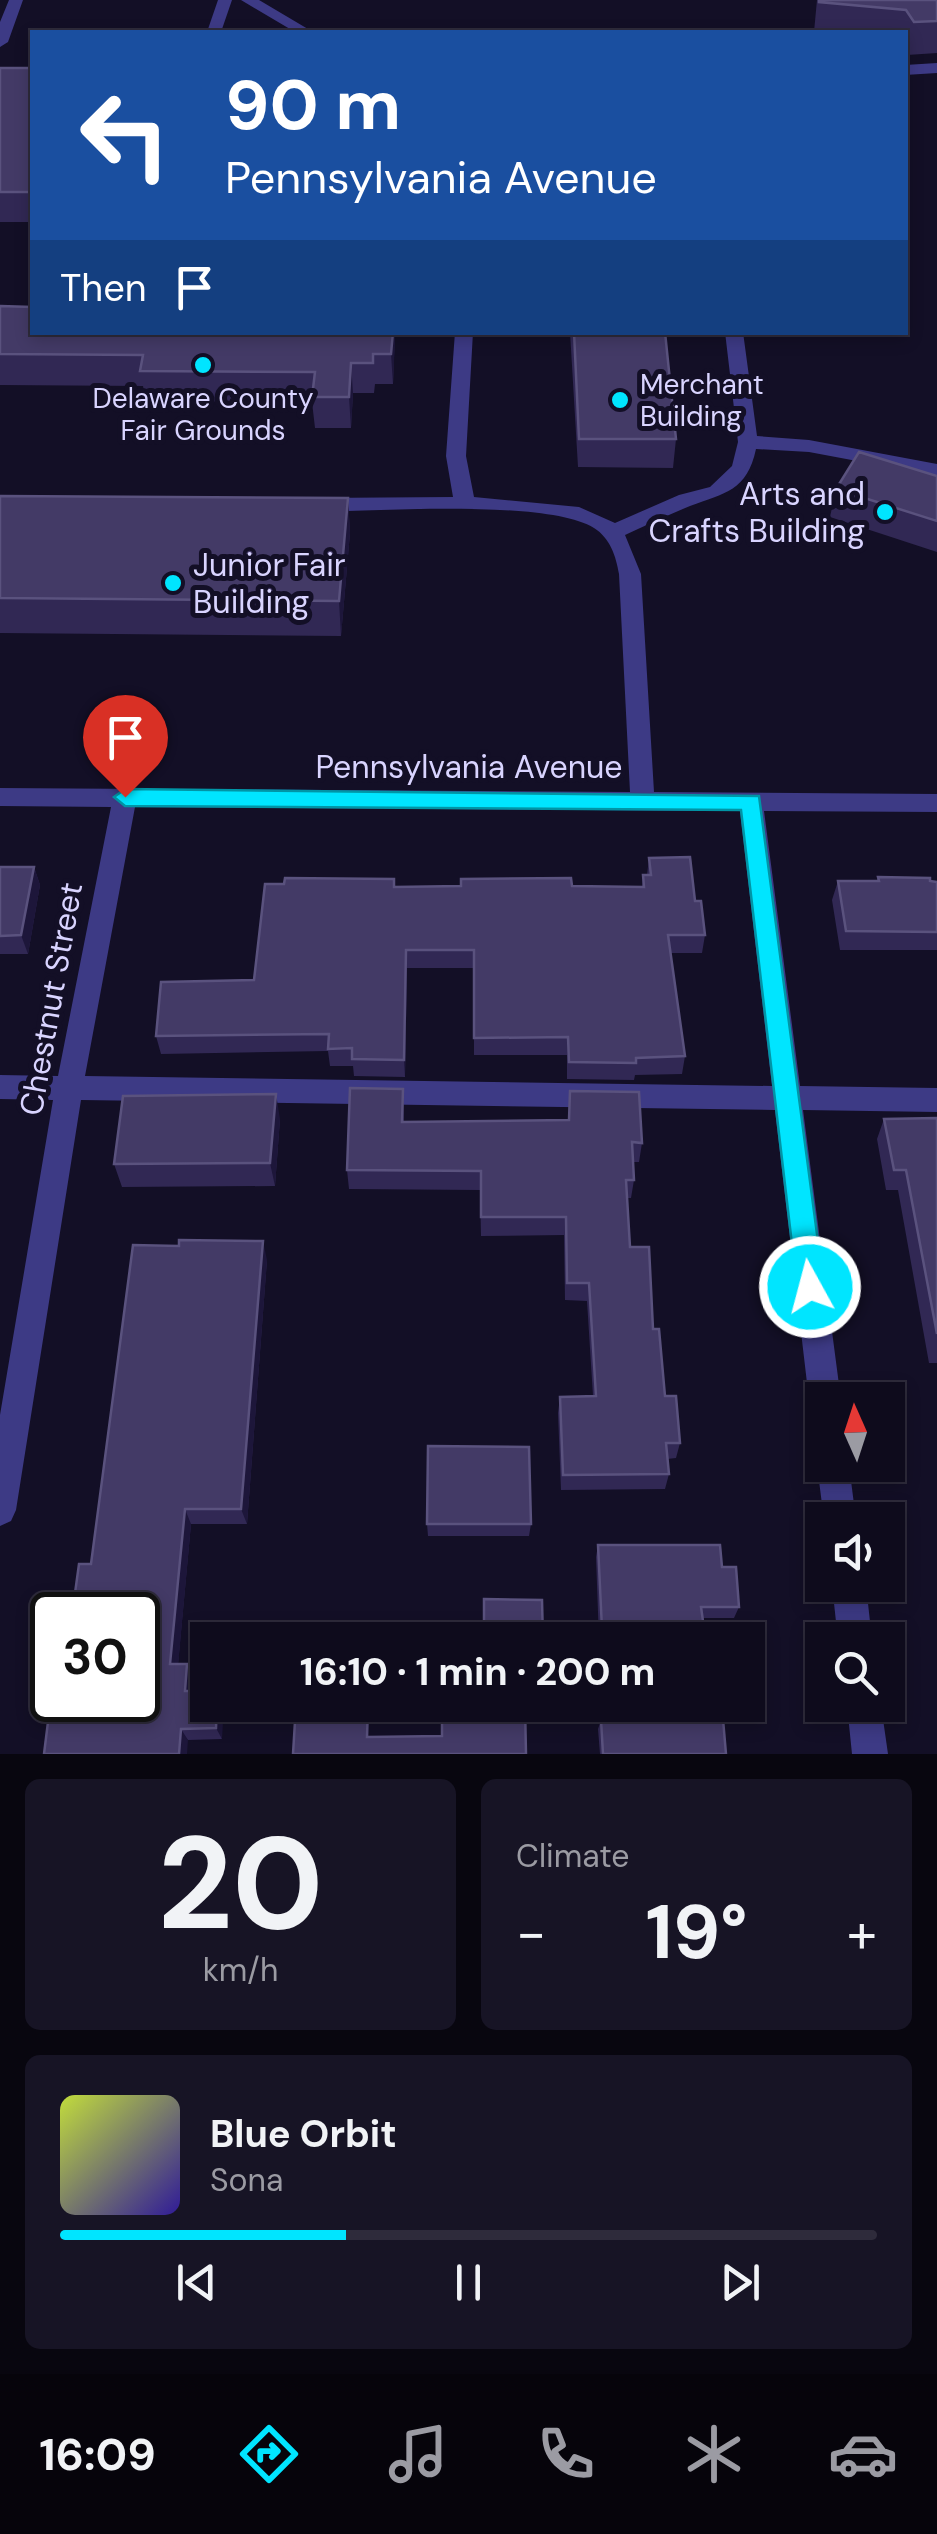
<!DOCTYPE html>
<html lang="en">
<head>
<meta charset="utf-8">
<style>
  :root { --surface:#0e0b1c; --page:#171425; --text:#f1f3f6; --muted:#9b9ba3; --line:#2e2b3b; --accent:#00e5ff }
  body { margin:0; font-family:"DM Sans",sans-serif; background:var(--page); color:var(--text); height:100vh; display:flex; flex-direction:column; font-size:38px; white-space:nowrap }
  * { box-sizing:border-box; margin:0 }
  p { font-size:32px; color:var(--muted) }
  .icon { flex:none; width:55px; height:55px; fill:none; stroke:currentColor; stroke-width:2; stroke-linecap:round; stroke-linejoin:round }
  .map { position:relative; height:1754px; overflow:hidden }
  .drawer { display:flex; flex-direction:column; gap:25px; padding:25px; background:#08060f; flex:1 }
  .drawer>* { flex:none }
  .banner { position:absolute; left:30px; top:30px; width:878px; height:305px; border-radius:0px; box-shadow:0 5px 15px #0003,0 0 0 2px var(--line); background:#1a4fa0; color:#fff; overflow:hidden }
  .needle { width:65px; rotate:357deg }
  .controls { position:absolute; left:805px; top:1382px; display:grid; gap:20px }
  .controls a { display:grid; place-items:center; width:100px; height:100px; border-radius:0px; background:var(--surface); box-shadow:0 5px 15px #0003,0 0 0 2px var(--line); font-size:50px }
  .speed { position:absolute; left:30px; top:1592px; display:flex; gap:20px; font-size:50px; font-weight:700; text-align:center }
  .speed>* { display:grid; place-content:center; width:130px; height:130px; border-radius:50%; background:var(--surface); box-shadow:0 5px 15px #0003,0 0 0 2px var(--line); line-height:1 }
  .speed .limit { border:5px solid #111; border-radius:15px; background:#fff; color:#111 }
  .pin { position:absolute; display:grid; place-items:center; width:85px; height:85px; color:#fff; margin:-102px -42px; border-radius:50% 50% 50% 0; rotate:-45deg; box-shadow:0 0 10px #0007 }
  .pin .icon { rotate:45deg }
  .me { position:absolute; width:110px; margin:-55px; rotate:353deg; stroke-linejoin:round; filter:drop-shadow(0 0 8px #0008) }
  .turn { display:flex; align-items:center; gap:35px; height:210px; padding:0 30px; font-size:45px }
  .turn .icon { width:130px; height:130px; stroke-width:2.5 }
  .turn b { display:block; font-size:70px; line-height:85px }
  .then { display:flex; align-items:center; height:95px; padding:0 30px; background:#0003; gap:20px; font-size:38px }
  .big { font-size:75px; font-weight:700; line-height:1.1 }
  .drawer .card { flex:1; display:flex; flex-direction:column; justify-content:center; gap:15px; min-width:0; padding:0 35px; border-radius:15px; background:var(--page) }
  .drawer .dial { align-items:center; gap:0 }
  .dial b { font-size:130px; line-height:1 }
  .song { display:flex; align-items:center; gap:30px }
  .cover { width:120px; height:120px; border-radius:15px; background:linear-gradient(135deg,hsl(70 70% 55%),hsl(250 70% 35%)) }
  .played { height:10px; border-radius:5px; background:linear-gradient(90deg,var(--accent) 35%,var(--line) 35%) }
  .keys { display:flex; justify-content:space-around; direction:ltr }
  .heat { display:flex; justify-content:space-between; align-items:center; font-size:55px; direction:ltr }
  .drawer .tiles { flex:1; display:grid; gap:25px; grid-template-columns:1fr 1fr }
  .card:last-child { grid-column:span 2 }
  .trip { position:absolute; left:190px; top:1622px; width:575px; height:100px; border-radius:0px; background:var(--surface); box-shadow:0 5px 15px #0003,0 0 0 2px var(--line); font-weight:700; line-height:100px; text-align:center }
  .dock { display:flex; height:160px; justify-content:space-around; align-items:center; background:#06040b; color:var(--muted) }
  .dock .icon { width:70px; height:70px }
  .dock .current { color:var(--accent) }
  .dock b { font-size:45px; color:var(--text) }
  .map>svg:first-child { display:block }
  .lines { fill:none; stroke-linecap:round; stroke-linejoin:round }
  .minor { fill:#3d3a85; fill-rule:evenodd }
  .wall { fill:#312854 }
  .shaded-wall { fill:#1d163a }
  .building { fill:#433a66; stroke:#5a527e; stroke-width:2.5 }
  .route { fill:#00e5ff; stroke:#0095a6; stroke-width:2.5 }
  .poi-dot { fill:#00e5ff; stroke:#130f26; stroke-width:4 }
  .labels { text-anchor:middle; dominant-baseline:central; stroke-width:10; stroke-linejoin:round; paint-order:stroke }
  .far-poi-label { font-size:28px; fill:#d9d4ff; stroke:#130f26; text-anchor:start }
  .poi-label { font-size:32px; fill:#d9d4ff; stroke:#130f26; text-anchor:end }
  .street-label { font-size:32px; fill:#d9d4ff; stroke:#130f26 }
</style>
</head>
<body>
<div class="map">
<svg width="937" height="1754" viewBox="0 0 937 1754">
  <rect width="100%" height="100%" fill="#130f26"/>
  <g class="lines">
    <path class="minor" d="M9 0H23L8 42 0 47V22Z
      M218 0H232L221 32H207Z
      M241 0H259L313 32H295Z
      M937 63V73L905 75V65Z
      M455 332H473L466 456 474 497 579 507 615 523 679 495 710 487 732 466 738 442 725 332H743L757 436 809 440 937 464V476L809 452 756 449C747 491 725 493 690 506 668 515 647 525 625 535L641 574 654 792 937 794V812L764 811 800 1086 937 1088V1112L803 1110 841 1400H822V1414L814 1411 809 1400 775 1110 81 1100 16 1510 11 1521 0 1526V1415L53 1100 0 1099V1075L58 1076 111 807 0 806V788L630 792 619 574C616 556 610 538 594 528 547 499 375 511 315 512L305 505 315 498 453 497 446 456ZM135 807 740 811 772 1086 85 1076Z
      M822 1454V1465H849L856 1520H824L817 1465Z
      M832 1585H866L872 1640H838Z
      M847 1705H881L888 1754H852Z"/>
  </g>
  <path class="wall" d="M817 0H937V53L907 55 905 51V32H814Z
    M0 68H32V222H0Z
    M0 306 32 332H395L393 384H375L374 393H353L351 428H315L312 402 146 401 143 386 0 385Z
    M570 332H665L676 439 673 468 578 467Z
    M937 476V552L830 517 836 489Z
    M0 496 348 498 350 533 341 636 0 633Z
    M649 858 695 901 705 935 702 953H671L685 1056 682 1074 635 1075 634 1080 567 1079V1055H474V968H407L405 1077 354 1076 353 1066H330L328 1051 161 1054 156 1036 254 980 394 887H642L643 875H647Z
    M0 867H34L40 885 28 954H0Z
    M878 877 937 882V950H840L832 900 838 881H877Z
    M403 1089 404 1122 568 1120 570 1091 642 1143 639 1162H633L634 1180 631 1198H627L630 1247 653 1329 665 1396 680 1443 676 1458 667 1459 669 1474 665 1489 561 1490 558 1413 560 1397 593 1396 587 1301 565 1300 564 1235 481 1236 480 1190 349 1189 347 1170Z
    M937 1118V1363H929L898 1190H886L877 1139 884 1119Z
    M280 1119 275 1186 122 1187 114 1164Z
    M267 1260 247 1524H191L178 1664H187L194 1677 193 1691H208L222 1739 188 1740 138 1700 91 1564Z
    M427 1524H531L529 1536H428Z
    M598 1545 722 1567 739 1607 734 1618H703L704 1628 699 1639 599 1640 596 1557Z
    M601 1720 726 1754H600L598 1729Z"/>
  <path class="shaded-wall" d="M393 332H395V341L393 384 391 354Z
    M351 363 353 393 351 428 349 397Z
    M348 498 350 533 341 636 339 601Z
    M34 867 40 885 28 954 21 935Z
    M406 950 407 968 405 1077 404 1060Z
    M276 1094 280 1119 275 1186 270 1163Z
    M263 1241 267 1260 247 1524 241 1509Z
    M185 1509 191 1524 177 1677 170 1664Z
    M187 1664 194 1677 191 1703 185 1691Z
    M217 1705H224L222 1739 216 1728Z
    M368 1705 369 1712 368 1745 367 1737Z
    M181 1729 188 1740 187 1754H179Z"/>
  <path class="building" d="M819 0H937V21L914 22 906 10 819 2Z
    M0 68H32V192H0Z
    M0 306 32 307V332H393L391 354H373V363H351L349 397H312L315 372 140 371 143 355 0 354Z
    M574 332H665L676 439H579Z
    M859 452 937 476V521L836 489Z
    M0 496 348 498 339 601 0 598Z
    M690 857 695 901H701L705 935H668L685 1056 636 1058V1063L569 1062 568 1037 474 1038V950H406L404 1060 352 1059V1048L328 1049 329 1034 156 1036 161 982 254 980 265 884H284L285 878 394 879V887L461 886V879L571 878 572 886 644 887 643 875H651L649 858Z
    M0 867H34L21 935 0 936Z
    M878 877 930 878V881L937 882V932L846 931 838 881H879Z
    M350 1088 403 1089 402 1122 569 1120 570 1091 639 1092 642 1143 632 1142 634 1180H626L630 1247H649L653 1329H659L665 1396H676L680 1443H666L669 1474 563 1475 560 1397 596 1396 589 1283H567L566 1217H481V1171L347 1170Z
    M276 1094 270 1163 114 1164 123 1096Z
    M937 1118V1334L906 1170H894L884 1119Z
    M179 1240 263 1241 241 1509H185L170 1664H187L185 1691H208V1705H217L216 1728 181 1729 179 1754H44L52 1690V1700H138V1615H72L79 1564H91L133 1245 179 1246Z
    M428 1446 529 1447 531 1524H427Z
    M598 1545H720L722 1567H736L739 1607H701L704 1628 602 1629Z
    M484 1599 542 1600 543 1640H484Z
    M296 1705H368L367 1737 442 1736V1705H525L526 1754H293Z
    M723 1719 726 1754H603L601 1720Z"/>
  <path class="route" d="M125 789 759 796 824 1287 820 1296 810 1300 801 1296 797 1287 741 810 125 806 114 797Z"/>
  <g class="poi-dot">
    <circle cx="203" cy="365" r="10"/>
    <circle cx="620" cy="400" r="10"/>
    <circle cx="885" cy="512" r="10"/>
    <circle cx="173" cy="583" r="10"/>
  </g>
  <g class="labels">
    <g class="far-poi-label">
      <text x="640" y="384">Merchant<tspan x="640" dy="32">Building</tspan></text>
      <text x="203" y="398" text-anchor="middle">Delaware County<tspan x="203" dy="32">Fair Grounds</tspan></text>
    </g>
    <g class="poi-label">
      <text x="865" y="494">Arts and<tspan x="865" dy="37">Crafts Building</tspan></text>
      <text x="193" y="565" text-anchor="start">Junior Fair<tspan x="193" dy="37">Building</tspan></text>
    </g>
    <g class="street-label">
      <text x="469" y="767">Pennsylvania Avenue</text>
      <text transform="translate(51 999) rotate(-80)">Chestnut Street</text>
    </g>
  </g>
</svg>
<div class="controls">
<a><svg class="needle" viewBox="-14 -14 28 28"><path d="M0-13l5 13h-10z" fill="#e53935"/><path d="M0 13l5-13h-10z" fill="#9b9ba3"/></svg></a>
<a><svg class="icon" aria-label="sound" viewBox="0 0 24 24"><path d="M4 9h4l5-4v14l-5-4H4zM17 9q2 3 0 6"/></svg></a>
<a><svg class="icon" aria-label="search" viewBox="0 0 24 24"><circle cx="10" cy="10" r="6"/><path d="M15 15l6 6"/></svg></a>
</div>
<div class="speed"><div class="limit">30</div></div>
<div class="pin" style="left:125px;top:797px;background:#d93025"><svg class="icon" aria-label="arrive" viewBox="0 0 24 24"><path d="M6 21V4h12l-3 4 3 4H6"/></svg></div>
<svg class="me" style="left:810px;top:1287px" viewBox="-20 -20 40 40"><circle r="17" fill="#00e5ff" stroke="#fff" stroke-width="3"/><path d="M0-11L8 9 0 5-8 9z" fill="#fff"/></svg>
<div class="trip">16:10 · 1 min · 200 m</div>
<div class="banner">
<div class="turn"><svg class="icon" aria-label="left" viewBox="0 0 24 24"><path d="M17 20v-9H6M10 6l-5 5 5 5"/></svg><div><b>90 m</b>Pennsylvania Avenue</div></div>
<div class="then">Then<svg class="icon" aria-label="arrive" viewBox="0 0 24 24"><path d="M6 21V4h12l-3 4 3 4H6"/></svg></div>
</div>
</div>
<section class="drawer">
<div class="tiles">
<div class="card dial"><b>20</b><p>km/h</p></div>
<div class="card"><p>Climate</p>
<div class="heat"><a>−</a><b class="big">19°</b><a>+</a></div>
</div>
<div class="card">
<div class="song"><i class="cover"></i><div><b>Blue Orbit</b><p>Sona</p></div></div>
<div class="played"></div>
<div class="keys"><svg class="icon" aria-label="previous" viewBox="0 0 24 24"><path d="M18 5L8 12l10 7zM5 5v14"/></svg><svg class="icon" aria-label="pause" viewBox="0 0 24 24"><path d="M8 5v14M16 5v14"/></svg><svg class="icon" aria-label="next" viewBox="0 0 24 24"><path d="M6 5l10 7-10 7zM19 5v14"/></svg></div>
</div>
</div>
</section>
<nav class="dock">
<b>16:09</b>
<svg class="icon current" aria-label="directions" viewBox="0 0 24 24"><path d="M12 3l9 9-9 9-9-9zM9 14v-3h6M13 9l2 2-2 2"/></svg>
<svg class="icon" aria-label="music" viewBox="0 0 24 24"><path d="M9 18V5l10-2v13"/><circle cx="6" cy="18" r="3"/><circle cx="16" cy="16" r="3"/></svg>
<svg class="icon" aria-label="phone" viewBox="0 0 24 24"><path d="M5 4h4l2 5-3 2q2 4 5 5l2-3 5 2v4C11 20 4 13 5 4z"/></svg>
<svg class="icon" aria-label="climate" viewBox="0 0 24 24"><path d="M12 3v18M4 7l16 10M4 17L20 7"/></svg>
<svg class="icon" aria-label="car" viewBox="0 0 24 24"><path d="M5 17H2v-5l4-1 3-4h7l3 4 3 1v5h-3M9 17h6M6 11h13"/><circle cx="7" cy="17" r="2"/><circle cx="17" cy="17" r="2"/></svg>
</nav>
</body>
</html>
